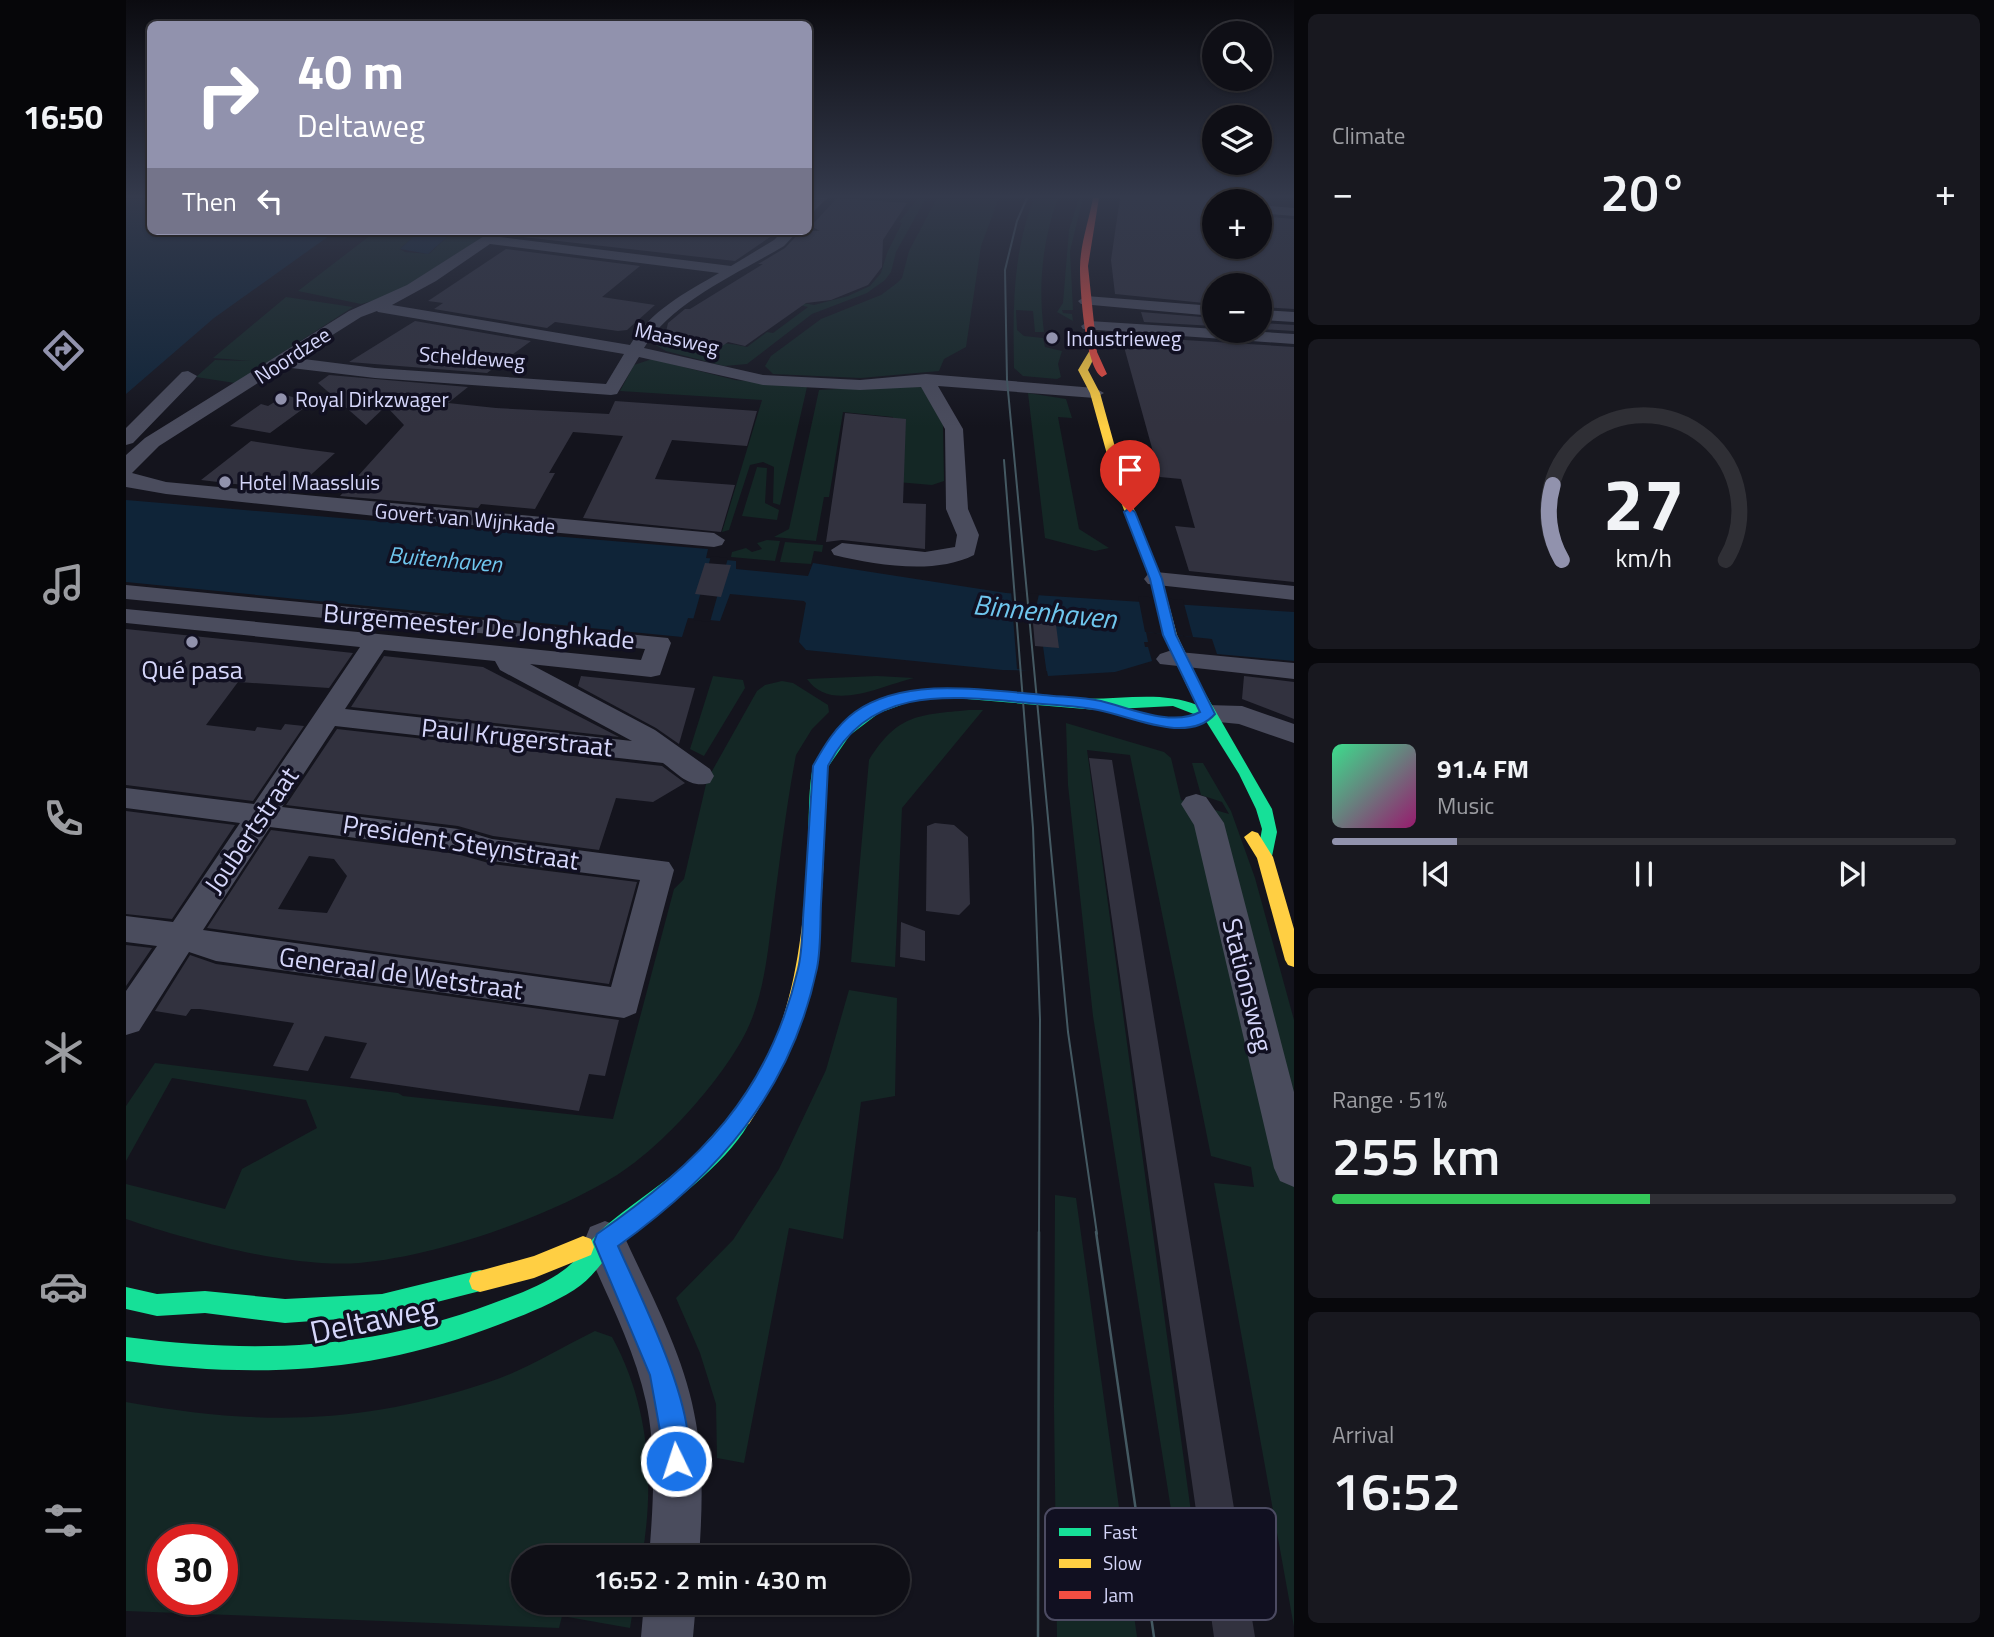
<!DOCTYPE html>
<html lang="en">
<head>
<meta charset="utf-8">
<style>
  :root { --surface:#0f0f16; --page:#18181f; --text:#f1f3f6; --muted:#9b9ca1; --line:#2f2f35; --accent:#9192ad }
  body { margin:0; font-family:"Titillium Web",sans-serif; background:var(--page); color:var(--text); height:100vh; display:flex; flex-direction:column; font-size:26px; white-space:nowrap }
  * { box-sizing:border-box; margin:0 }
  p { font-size:23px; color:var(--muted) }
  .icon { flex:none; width:38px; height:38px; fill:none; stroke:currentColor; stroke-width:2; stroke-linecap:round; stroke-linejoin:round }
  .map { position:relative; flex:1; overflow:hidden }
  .drawer { display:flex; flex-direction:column; gap:14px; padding:14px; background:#08080c; width:700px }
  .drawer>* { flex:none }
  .guide { position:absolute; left:21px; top:21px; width:665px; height:214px; border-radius:10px; box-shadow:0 2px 5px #0004,0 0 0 2px var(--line); background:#9192ad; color:#fff; overflow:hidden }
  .tools { position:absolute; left:1076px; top:21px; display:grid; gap:14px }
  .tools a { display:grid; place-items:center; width:70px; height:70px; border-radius:50%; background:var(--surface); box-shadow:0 2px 5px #0004,0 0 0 2px var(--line); font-size:35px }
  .speed { position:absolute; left:21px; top:1524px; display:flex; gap:14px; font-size:35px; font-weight:700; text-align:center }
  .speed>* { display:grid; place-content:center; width:91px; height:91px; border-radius:50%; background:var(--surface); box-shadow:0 2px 5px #0004,0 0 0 2px var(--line); line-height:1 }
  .speed .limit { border:10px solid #d22; background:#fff; color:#111 }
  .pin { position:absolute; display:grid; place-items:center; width:60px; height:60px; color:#fff; margin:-72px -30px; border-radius:50% 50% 50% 0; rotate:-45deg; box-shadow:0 0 7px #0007 }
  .pin .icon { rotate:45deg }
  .me { position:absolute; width:77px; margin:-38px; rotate:356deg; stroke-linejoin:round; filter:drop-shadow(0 0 5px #0008) }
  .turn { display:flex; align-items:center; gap:24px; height:147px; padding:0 35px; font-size:32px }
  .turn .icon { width:91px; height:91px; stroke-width:2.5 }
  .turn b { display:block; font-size:49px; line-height:60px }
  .then { display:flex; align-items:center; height:66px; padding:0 35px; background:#0003; gap:14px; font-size:26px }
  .big { font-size:52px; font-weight:600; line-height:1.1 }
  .drawer .widget { flex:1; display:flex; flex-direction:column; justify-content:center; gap:10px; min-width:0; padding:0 24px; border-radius:10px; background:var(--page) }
  .drawer .dial { align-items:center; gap:0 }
  .dial svg { height:182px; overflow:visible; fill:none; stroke:var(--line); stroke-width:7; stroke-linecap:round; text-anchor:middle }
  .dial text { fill:var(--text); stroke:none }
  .song { display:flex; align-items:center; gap:21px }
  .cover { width:84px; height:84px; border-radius:10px; background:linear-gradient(135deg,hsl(150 70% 55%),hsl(320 70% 35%)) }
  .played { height:7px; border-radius:4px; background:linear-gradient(90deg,var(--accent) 20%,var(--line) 20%) }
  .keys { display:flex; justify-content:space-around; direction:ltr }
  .heat { display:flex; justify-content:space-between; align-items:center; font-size:38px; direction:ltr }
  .charge { height:10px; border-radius:5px; background:linear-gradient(90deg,#34c759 51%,var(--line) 0) }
  .trip { position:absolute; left:385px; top:1545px; width:399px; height:70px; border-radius:35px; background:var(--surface); box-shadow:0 2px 5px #0004,0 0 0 2px var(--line); font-weight:600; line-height:70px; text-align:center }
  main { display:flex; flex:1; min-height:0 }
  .dock { display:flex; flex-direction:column; width:126px; justify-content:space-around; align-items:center; background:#060609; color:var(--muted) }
  .dock .icon { width:49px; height:49px }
  .dock .selected { color:var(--accent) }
  .dock b { font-size:32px; color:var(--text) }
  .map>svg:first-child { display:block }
  .green { fill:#142725; fill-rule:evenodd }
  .water { fill:#0f2438 }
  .pier { fill:#14141d }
  .building { fill:#32323f; fill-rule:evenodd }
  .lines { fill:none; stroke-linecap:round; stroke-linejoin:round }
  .street { fill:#4a4c5d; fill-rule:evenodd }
  .fast { fill:#16e098; fill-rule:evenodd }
  .slow { fill:#ffcf43; fill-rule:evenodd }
  .jam { fill:#f24e42; fill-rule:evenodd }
  .tram-far1 { stroke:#445962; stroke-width:2 }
  .tram { stroke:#445962; stroke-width:2.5 }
  .route { fill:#1a73e8; stroke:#114b97; stroke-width:2 }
  .poi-dot { fill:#9192ad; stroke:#111021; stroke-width:2.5 }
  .labels { text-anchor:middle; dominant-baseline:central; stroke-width:7; stroke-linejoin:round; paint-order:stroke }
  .far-street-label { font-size:21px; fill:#d5d6fa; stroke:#111021 }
  .far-poi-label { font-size:21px; fill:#d5d6fa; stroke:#111021; text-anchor:start }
  .far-water-label { font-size:23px; font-style:italic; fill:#6fc6ee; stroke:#111021 }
  .street-label { font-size:26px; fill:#d5d6fa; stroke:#111021 }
  .poi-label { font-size:26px; fill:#d5d6fa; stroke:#111021 }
  .water-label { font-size:28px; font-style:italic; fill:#6fc6ee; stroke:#111021 }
  .near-street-label { font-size:32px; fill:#d5d6fa; stroke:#111021 }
  .key { fill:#111021; stroke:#4c4b62; stroke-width:2 }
  .key-label { font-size:19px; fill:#d5d6fa }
</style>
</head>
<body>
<main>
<nav class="dock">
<b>16:50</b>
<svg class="icon selected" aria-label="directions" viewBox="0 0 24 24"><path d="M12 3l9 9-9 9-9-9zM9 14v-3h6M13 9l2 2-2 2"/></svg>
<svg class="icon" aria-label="music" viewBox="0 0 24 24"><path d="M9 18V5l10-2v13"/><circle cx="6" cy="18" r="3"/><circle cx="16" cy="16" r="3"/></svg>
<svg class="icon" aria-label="phone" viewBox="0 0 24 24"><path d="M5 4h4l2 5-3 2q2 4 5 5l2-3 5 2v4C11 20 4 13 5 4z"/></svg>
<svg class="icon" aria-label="climate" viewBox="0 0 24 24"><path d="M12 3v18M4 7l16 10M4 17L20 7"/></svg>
<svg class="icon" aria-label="car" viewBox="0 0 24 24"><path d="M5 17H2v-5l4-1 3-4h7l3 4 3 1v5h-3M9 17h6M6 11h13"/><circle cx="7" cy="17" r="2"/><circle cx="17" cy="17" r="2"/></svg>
<svg class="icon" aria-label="filters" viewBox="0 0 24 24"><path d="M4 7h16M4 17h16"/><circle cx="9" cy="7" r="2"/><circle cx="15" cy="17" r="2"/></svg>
</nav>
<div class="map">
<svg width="1168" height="1637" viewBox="0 0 1168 1637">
  <rect width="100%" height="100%" fill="#14141d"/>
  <path class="green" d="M792 198H800L770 252 765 272 759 280 741 293 686 314 621 364 598 366 540 351 528 344 531 335C561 342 591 340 621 347L641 332 647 333 682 307 664 303 667 301 688 305 722 296 744 286 755 273 761 253 776 223 773 222Z
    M811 198H873L855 246 840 347 818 359 813 371 735 378 647 374 639 366 645 356 695 319 755 295 771 283 776 278 783 251Z
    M908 198H932C916 242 912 286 918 332H909L907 311 890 310 891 330 898 336 917 338 919 347 936 351 932 364 935 377 931 379 897 376 888 368C887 309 886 255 908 198Z
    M953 198H957L944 251 947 310H936L937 313 946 314 947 321 931 312 937 303 943 230Z
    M250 231H294L274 249 279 252 303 254 321 237 338 231H367L264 296 235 304 172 291Z
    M160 297 227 307 109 383 70 377 89 360 125 361 87 358Z
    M526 359 609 380 681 387 654 505 647 503 648 467 637 462 624 465 603 530 596 532 636 400 494 391 508 365Z
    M790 385 797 388 817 425 818 481 806 485 771 482 767 417 717 412 703 497H698L690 541 648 537 663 529 693 390Z
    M902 393 940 399 946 418 932 417 953 529 983 548 969 551 919 538Z
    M631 467 641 468 639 503 653 510 651 520 616 516Z
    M641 540 654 541 649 561 605 557 606 552 620 548 626 552 636 549 631 543Z
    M659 542 697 545 696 552 688 551 685 564 654 562Z
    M587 676 617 680 619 688 578 756 564 749Z
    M751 676 788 678C754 686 705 713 681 679Z
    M656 681 667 683 702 705 703 712 686 729 670 755C660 807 654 860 647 912 642 950 638 995 621 1030 598 1078 536 1147 491 1175 423 1217 313 1256 233 1263 165 1268 64 1241 0 1219V1184L99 1209 116 1169 191 1128 180 1100 46 1078 0 1161V1106L29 1063 272 1093 277 1096 487 1119 548 889 558 879 581 780 631 691 639 685Z
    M843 710H857L776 808 769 967 725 962 743 760C772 714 792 715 843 710Z
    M940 723 1038 752 1045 758 1055 800 1103 814 1096 802 1075 795 1066 763H1077L1105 811 1129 878 1168 1020V1627L1088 1183 1128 1187 1125 1167 1085 1156 1004 755 961 750 1077 1600 1059 1598 967 1016 942 785Z
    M723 990 771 998 769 1096 735 1102 717 1239 663 1228 618 1463 591 1458 590 1404 574 1353 550 1298 607 1240 653 1169 700 1070Z
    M929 1195 950 1198 1011 1637H931L928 1408Z
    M469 1331 486 1337C523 1404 529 1482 516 1557L397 1558V1603H508L504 1628 436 1616 433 1628 0 1611V1402C132 1426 235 1425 363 1382 400 1370 434 1348 469 1331ZM37 1540H96V1600H37Z"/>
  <path class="water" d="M0 198H24V231H210L88 318 0 394Z
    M294 231H338L321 237 302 254 274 249Z
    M0 500 582 549 580 558 610 561V569L682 576 687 563 880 593 1168 612V661L1091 654 1086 639 1020 632 1022 642H1018L1019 647H1022L1026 661 989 672 922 676 921 671 877 670 680 650 673 642 680 603 678 601 604 594 594 621 562 618 556 637 0 582Z"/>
  <path class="pier" d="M585 556 602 558 584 622 567 620Z
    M885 591 913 594 911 603 921 675 891 669Z
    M1012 596 1057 600 1067 637 1019 632Z"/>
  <path class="building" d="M711 198 781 203 757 240 756 267 742 285 705 300 680 303 619 346 602 342 592 349 539 336 542 323 559 309H564L637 264H632L659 248 675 231H694L685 226Z
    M994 198H1088V247H1134V216L1168 219V309L1134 307V285H1088V304L989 294 985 260Z
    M432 231H653L609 261 397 237 406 232 428 234Z
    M380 249 514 266 476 297 529 305 501 330 492 331 429 322 421 328 308 309 317 303 302 301Z
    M1015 312 1088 318V326L1018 322Z
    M289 321 405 341 361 373 223 362Z
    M1134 323 1168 325V331L1134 329Z
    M995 336 1168 347V582L1063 571 1049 526 1069 528 1055 479 1034 477Z
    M203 375 342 387 322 403 370 408 483 414 489 401 631 411 621 446 546 440 529 479 609 485 595 532 457 518 497 436 447 432 423 473H429L409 509 355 504 352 508 214 496 278 425 260 406 240 425 192 383Z
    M160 395 185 403 144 433 104 426 135 404 142 406Z
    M719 413 780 419 777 503 800 504 799 549 716 540 700 542Z
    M125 441 178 449 209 453 167 491 75 480Z
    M579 563 605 565 595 597 569 594Z
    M907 623 930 625 933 648 909 646Z
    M0 629 125 642 227 653 203 688 112 682 80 725 129 731 131 727 155 730 159 724 178 726 127 801 0 785Z
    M258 656 357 667 493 737 225 707Z
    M455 676 569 688 553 744 530 728 452 686Z
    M1118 676 1168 682V719L1116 699Z
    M211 729 536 766 559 783 527 802 490 798 473 850 367 836 332 826 160 805Z
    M963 758 986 760 1129 1637H1088Z
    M0 811 109 825 46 919 0 914Z
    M809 823 828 825 842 837 844 904 833 915 800 911 801 826Z
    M145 830 331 854 366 864 511 882 483 984 81 928ZM183 856 208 859 221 876 201 913 152 909Z
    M775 922 799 931V961L774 957Z
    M0 945 26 948 0 986Z
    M64 955 90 964 493 1020 479 1076 463 1074 453 1111 224 1078 241 1043 199 1036 182 1071 147 1066 168 1023 74 1009H65L60 1016 29 1011Z"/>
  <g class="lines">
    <path class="street" d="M688 198H701L682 217V205Z
      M1134 205 1168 208V216L1134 213Z
      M366 231H382L374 237 605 266 648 240 657 231H672L658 246C613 273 545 302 518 348L637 375 734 380 800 374 969 388 978 393 969 398 812 386 837 429 842 509 853 535 848 555C809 575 750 565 708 555L705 550 716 543 799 552 829 547 831 535 820 509 819 429 795 387 734 390 637 385 513 357 491 394 485 395 249 378 157 367 33 446 6 473 40 482 588 533 599 540 596 545 588 547 269 518 40 494 0 487V455L19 438 223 311 281 285ZM364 244 593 273C559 293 525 310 504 345L266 305 310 281ZM251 311 252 312 498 354 480 384 249 368 170 358 235 317Z
      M960 296 1088 306V316L955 304 952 301Z
      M1134 310 1168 312V322L1134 320Z
      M963 321 1168 334V344L957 329 955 326Z
      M62 371 71 376 68 380 7 443 0 445V428L56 372Z
      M1030 572 1168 586V600L1022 584 1018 579 1022 574Z
      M0 585 542 638 545 643 534 675 525 677 404 664 529 730 584 769 588 776 584 783C564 789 552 774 537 763L209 726 156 807 332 829 366 839 543 862 548 870 510 1013 498 1018 90 961 63 952 13 1031 0 1035V991L31 946 0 942V916L47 922 114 823 0 808V788L128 804 234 647 0 623V609L515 660 519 649 0 599ZM258 650 369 661 374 670 506 741 219 709ZM144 827 332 851 366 861 514 880 485 987 77 930Z
      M1043 651 1168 663V679L1034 664 1030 659 1034 654Z
      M1081 705 1116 706 1168 724V743L1113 724 1072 720 1068 714 1072 708Z
      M1070 794 1080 797 1098 823 1168 1092V1187L1154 1181 1148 1168 1068 825 1055 804 1060 797Z
      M479 1221 494 1227C522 1290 559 1354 570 1423 578 1467 576 1513 573 1558H523C527 1506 531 1453 520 1402 508 1346 480 1295 458 1242L464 1227Z
      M518 1603H570L567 1637H515Z"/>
    <path class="fast" d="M1068 682 1075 686 1146 809 1151 832 1145 861H1133L1131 857 1136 829 1130 809 1113 774 1078 718 1047 706 971 710 817 697 783 702 753 713 724 735 702 767 698 852 696 856H684L682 852C683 829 682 787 687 767 690 758 700 748 705 741 758 667 867 692 945 698 986 702 1032 689 1071 705L1061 686Z
      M616 1108 623 1110 626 1117C608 1157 548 1202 514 1228 504 1236 493 1243 485 1252 473 1266 464 1280 448 1290 421 1307 390 1318 361 1329 240 1374 126 1378 0 1361V1337C129 1354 242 1350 365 1304 392 1294 423 1284 445 1264 456 1255 463 1242 473 1232 501 1206 536 1186 564 1160 577 1148 603 1113 616 1108Z
      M354 1270 362 1273 365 1281 362 1289 256 1316 159 1323 79 1313 31 1316 0 1309V1287L31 1294 79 1291 159 1299 256 1294Z"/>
    <path class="slow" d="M967 349 971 352 962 370 974 393 1002 494 1036 579 1051 635 1075 686 1073 689H1063L1061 686 1037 635 1024 579 992 494 964 393 952 370 964 350Z
      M1126 831 1132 833 1147 857 1168 929V967L1162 965 1159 960 1131 858 1118 837Z
      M690 846 696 848 698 852C694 957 682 1034 623 1124L616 1126 609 1124 606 1117C616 1094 634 1075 644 1052 672 989 678 920 682 852L684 848Z
      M457 1236 465 1239 468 1247 465 1255 408 1278 354 1292 346 1289 343 1281 346 1273 408 1256Z"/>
    <path class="jam" d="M967 198H973L962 266 971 352 981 374 976 377C959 367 954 288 954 268 954 245 963 220 967 198Z"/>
    <path class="tram-far1" d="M901 198 891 221 879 270 881 380 942 1032 971 1234
      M878 460 907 828 914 1019 913 1234"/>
    <path class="tram" d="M970 1232 1028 1637
      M912 1637 913 1232"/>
  </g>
  <linearGradient id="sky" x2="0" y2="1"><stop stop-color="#0b0b10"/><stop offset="0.46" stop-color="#343a4c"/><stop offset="1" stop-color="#343a4c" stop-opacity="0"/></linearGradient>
  <rect width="1168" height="427" fill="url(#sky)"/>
  <path class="route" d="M1004 508 1009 512 1036 579 1050 635 1089 714C1062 745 1005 716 972 710 947 705 919 705 893 702 817 695 741 688 702 766 700 812 697 858 695 904 694 925 695 948 691 968 665 1092 592 1174 492 1246 513 1294 579 1422 559 1470L550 1474 541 1470 524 1375 468 1242 471 1234C574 1162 643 1094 672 969 677 949 676 926 678 905 681 859 684 812 687 766 698 746 710 726 729 712 780 676 859 690 917 695 936 697 957 697 975 701 1004 708 1046 727 1074 712L1037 635 1024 579 998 512Z"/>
  <g class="poi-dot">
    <circle cx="926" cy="338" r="7"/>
    <circle cx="155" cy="399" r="7"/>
    <circle cx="99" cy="482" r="7"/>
    <circle cx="66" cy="642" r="7"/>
  </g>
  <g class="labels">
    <g class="far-street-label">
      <text transform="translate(551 338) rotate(13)">Maasweg</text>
      <text transform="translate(166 355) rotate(-33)">Noordzee</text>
      <text transform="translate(346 357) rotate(4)">Scheldeweg</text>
      <text transform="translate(339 518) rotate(5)">Govert van Wijnkade</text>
    </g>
    <g class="far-poi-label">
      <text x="940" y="338">Industrieweg</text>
      <text x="169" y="399">Royal Dirkzwager</text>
      <text x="113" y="482">Hotel Maassluis</text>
    </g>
    <g class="far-water-label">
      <text transform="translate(319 559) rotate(5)">Buitenhaven</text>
    </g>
    <g class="street-label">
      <text transform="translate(353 626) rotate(5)">Burgemeester De Jonghkade</text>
      <text transform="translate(391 737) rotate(6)">Paul Krugerstraat</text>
      <text transform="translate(125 830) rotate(-56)">Joubertstraat</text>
      <text transform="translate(335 842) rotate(9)">President Steynstraat</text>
      <text transform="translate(275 973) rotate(8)">Generaal de Wetstraat</text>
      <text transform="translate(1122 985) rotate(76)">Stationsweg</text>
    </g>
    <g class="poi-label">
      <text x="66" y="669">Qué pasa</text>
    </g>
    <g class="water-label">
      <text transform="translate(919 611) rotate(6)">Binnenhaven</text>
    </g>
    <g class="near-street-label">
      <text transform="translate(247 1319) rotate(-12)">Deltaweg</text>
    </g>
  </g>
  <rect x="919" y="1508" width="231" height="112" rx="10" class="key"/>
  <rect x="933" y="1528" width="32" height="8" fill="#16e098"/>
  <rect x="933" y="1559" width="32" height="9" fill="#ffcf43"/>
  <rect x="933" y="1591" width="32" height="8" fill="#f24e42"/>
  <g class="key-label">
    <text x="977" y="1539">Fast</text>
    <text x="977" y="1570">Slow</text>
    <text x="977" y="1602">Jam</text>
  </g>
</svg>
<div class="tools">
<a><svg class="icon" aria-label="search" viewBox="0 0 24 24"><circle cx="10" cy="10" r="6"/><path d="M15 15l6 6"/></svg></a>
<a><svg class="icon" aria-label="layers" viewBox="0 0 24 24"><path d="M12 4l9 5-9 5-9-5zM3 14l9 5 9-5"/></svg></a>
<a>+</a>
<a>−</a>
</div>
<div class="speed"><div class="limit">30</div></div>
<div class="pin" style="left:1004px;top:512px;background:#d93025"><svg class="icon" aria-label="arrive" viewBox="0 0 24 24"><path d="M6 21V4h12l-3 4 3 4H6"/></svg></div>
<svg class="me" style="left:550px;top:1461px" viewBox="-20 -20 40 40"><circle r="17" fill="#1a73e8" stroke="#fff" stroke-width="3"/><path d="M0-11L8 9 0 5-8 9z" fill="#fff"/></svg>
<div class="trip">16:52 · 2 min · 430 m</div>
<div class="guide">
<div class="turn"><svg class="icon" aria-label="right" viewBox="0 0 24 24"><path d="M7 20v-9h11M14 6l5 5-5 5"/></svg><div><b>40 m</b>Deltaweg</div></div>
<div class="then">Then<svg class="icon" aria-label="left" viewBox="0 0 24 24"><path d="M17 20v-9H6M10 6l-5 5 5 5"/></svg></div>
</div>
</div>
<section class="drawer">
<div class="widget"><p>Climate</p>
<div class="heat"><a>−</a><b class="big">20°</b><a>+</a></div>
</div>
<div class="widget dial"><svg viewBox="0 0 100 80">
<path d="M14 69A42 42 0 1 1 86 69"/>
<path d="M14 69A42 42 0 0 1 10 36" stroke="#9192ad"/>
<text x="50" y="56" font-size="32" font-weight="700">27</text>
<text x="50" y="72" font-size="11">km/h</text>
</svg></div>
<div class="widget">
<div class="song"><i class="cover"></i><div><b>91.4 FM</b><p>Music</p></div></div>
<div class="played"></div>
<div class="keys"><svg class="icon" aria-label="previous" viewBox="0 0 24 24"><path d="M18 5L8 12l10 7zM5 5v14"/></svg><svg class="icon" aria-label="pause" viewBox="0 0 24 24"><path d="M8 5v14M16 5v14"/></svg><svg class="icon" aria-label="next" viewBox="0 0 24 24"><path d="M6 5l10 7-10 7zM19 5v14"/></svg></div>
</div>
<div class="widget"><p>Range · 51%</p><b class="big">255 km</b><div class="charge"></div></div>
<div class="widget"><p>Arrival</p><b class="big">16:52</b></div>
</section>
</main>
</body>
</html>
